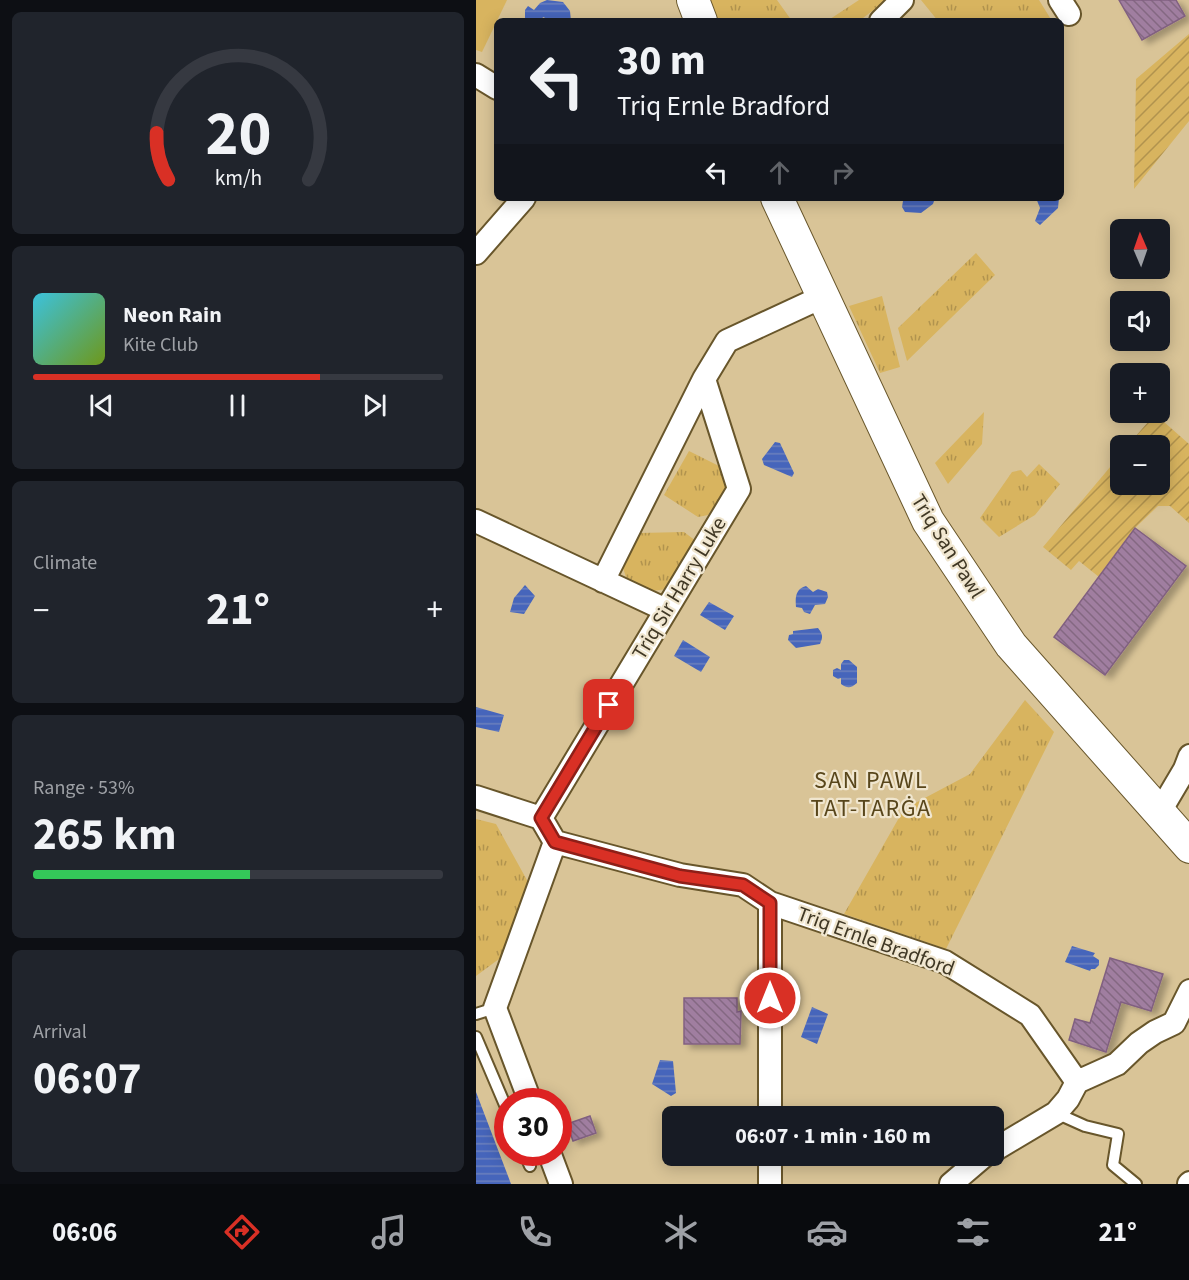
<!DOCTYPE html>
<html lang="en">
<head>
<meta charset="utf-8">
<style>
  :root { --surface:#171b24; --page:#20242c; --text:#f1f3f6; --muted:#9ea1a6; --line:#363941; --accent:#d93025 }
  body { margin:0; font-family:"Source Sans 3",sans-serif; background:var(--page); color:var(--text); height:100vh; display:flex; flex-direction:column; font-size:22px; white-space:nowrap }
  * { box-sizing:border-box; margin:0 }
  p { font-size:20px; color:var(--muted) }
  .icon { flex:none; width:33px; height:33px; fill:none; stroke:currentColor; stroke-width:2; stroke-linecap:round; stroke-linejoin:round }
  .map { position:relative; flex:1; overflow:hidden }
  .sheet { display:flex; flex-direction:column; gap:12px; padding:12px; background:#0d0f14; width:476px }
  .sheet>* { flex:none }
  .hud { position:absolute; left:18px; top:18px; width:570px; height:183px; border-radius:9px; box-shadow:0 3px 15px #0003; background:#171b24; color:var(--text); overflow:hidden }
  .needle { width:39px; rotate:358deg }
  .controls { position:absolute; left:634px; top:219px; display:grid; gap:12px }
  .controls a { display:grid; place-items:center; width:60px; height:60px; border-radius:9px; background:var(--surface); box-shadow:0 3px 15px #0003; font-size:30px }
  .speed { position:absolute; left:18px; top:1088px; display:flex; gap:12px; font-size:30px; font-weight:700; text-align:center }
  .speed>* { display:grid; place-content:center; width:78px; height:78px; border-radius:50%; background:var(--surface); box-shadow:0 3px 15px #0003; line-height:1 }
  .speed .limit { border:9px solid #d22; background:#fff; color:#111 }
  .pin { position:absolute; display:grid; place-items:center; width:51px; height:51px; color:#fff; margin:-26px; border-radius:12px; box-shadow:0 3px 9px #0006 }
  .me { position:absolute; width:66px; margin:-33px; rotate:0deg; stroke-linejoin:round; filter:drop-shadow(0 0 4px #0008) }
  .turn { display:flex; align-items:center; gap:21px; height:126px; padding:0 24px; font-size:27px }
  .turn .icon { width:78px; height:78px; stroke-width:2.5 }
  .turn b { display:block; font-size:42px; line-height:51px }
  .lanes { display:flex; align-items:center; height:57px; padding:0 24px; background:#0003; justify-content:center; gap:30px; direction:ltr }
  .lanes .off { opacity:.35 }
  .big { font-size:45px; font-weight:700; line-height:1.1 }
  .sheet .widget { flex:1; display:flex; flex-direction:column; justify-content:center; gap:9px; min-width:0; padding:0 21px; border-radius:9px; background:var(--page) }
  .sheet .dial { align-items:center; gap:0 }
  .dial svg { height:156px; overflow:visible; fill:none; stroke:var(--line); stroke-width:7; stroke-linecap:round; text-anchor:middle }
  .dial text { fill:var(--text); stroke:none }
  .song { display:flex; align-items:center; gap:18px }
  .cover { width:72px; height:72px; border-radius:9px; background:linear-gradient(135deg,hsl(190 70% 55%),hsl(80 70% 35%)) }
  .played { height:6px; border-radius:3px; background:linear-gradient(90deg,var(--accent) 70%,var(--line) 70%) }
  .keys { display:flex; justify-content:space-around; direction:ltr }
  .heat { display:flex; justify-content:space-between; align-items:center; font-size:33px; direction:ltr }
  .charge { height:9px; border-radius:4px; background:linear-gradient(90deg,#34c759 53%,var(--line) 0) }
  .trip { position:absolute; left:186px; top:1106px; width:342px; height:60px; border-radius:9px; background:var(--surface); box-shadow:0 3px 15px #0003; font-weight:700; line-height:60px; text-align:center }
  .tabs { display:flex; height:96px; justify-content:space-around; align-items:center; background:#090b0e; color:var(--muted) }
  .tabs .icon { width:42px; height:42px }
  .tabs .current { color:var(--accent) }
  .tabs b { font-size:27px; color:var(--text) }
  main { display:flex; flex:1; min-height:0 }
  .map>svg:first-child { display:block }
  .grass { fill:url(#grass-tufts) }
  .garden { fill:url(#garden-furrows) }
  .pitch { fill:#d8b45f }
  .water { fill:url(#water-rules) }
  .building { fill:url(#building-back-hatch); stroke:#816081; stroke-width:1.5; filter:url(#shadow) }
  .lines { fill:none; stroke-linecap:round; stroke-linejoin:round }
  .service-casing { stroke:#68562b; stroke-width:14 }
  .minor-casing { stroke:#68562b; stroke-width:26 }
  .secondary-casing { stroke:#68562b; stroke-width:34 }
  .service { stroke:#fff; stroke-width:10 }
  .minor { stroke:#fff; stroke-width:22 }
  .secondary { stroke:#fff; stroke-width:32 }
  .route-casing { stroke:#8d1f18; stroke-width:15 }
  .route { stroke:#d93025; stroke-width:10 }
  .labels { text-anchor:middle; dominant-baseline:central; stroke-width:4.5; stroke-linejoin:round; paint-order:stroke }
  .street-label { font-size:21px; fill:#403825; stroke:#f0e6cf }
  .quarter-label { font-size:24px; letter-spacing:1.5px; fill:#58461b; stroke:#f0e6cf }
</style>
</head>
<body>
<main>
<section class="sheet">
<div class="widget dial"><svg viewBox="0 0 100 80">
<path d="M14 69A42 42 0 1 1 86 69"/>
<path d="M14 69A42 42 0 0 1 8 45" stroke="#d93025"/>
<text x="50" y="56" font-size="32" font-weight="700">20</text>
<text x="50" y="72" font-size="11">km/h</text>
</svg></div>
<div class="widget">
<div class="song"><i class="cover"></i><div><b>Neon Rain</b><p>Kite Club</p></div></div>
<div class="played"></div>
<div class="keys"><svg class="icon" aria-label="previous" viewBox="0 0 24 24"><path d="M18 5L8 12l10 7zM5 5v14"/></svg><svg class="icon" aria-label="pause" viewBox="0 0 24 24"><path d="M8 5v14M16 5v14"/></svg><svg class="icon" aria-label="next" viewBox="0 0 24 24"><path d="M6 5l10 7-10 7zM19 5v14"/></svg></div>
</div>
<div class="widget"><p>Climate</p>
<div class="heat"><a>−</a><b class="big">21°</b><a>+</a></div>
</div>
<div class="widget"><p>Range · 53%</p><b class="big">265 km</b><div class="charge"></div></div>
<div class="widget"><p>Arrival</p><b class="big">06:07</b></div>
</section>
<div class="map">
<svg width="714" height="1184" viewBox="0 0 714 1184">
  <defs>
    <pattern id="grass-tufts" width="24" height="20" patternUnits="userSpaceOnUse" patternTransform="scale(1.5)"><rect width="24" height="20" fill="#d8b45f"/><path d="M3 7l-1-3M5 7V3M7 7l1-3M15 17l-1-3M17 17v-4M19 17l1-3" fill="none" stroke="#b1934e"/></pattern>
    <pattern id="garden-furrows" width="10" height="10" patternUnits="userSpaceOnUse" patternTransform="scale(1.5)"><rect width="10" height="10" fill="#d8b45f"/><path d="M-1 1l2-2M0 10L10 0M9 11l2-2" fill="none" stroke="#b1934e"/></pattern>
    <pattern id="water-rules" width="6" height="5" patternUnits="userSpaceOnUse" patternTransform="scale(1.5)"><rect width="6" height="5" fill="#4665bb"/><path d="M0 2.5h6" fill="none" stroke="#6c81bc"/></pattern>
    <pattern id="building-back-hatch" width="6" height="6" patternUnits="userSpaceOnUse" patternTransform="scale(1.5)"><rect width="6" height="6" fill="#a07ea0"/><path d="M-1 5l2 2M0 0l6 6M5-1l2 2" fill="none" stroke="#846882"/></pattern>
    <filter id="shadow"><feDropShadow dx="6" dy="4" stdDeviation="3" flood-color="#0004"/></filter>
  </defs>
  <rect width="100%" height="100%" fill="#d9c497"/>
  <path class="grass" d="M230 0H301L316 21H238Z
    M383 0H411L383 21H351Z
    M445 0H563L576 21H462Z
    M500 253 519 275 431 361 422 328Z
    M406 296 424 367 404 373 373 306Z
    M508 412 506 444 472 484 459 463Z
    M213 451 243 466 252 485 232 515 222 517 188 495Z
    M563 464 584 484 559 515 523 537 504 518 536 472 545 470 551 477Z
    M208 532 220 541 191 589 176 591 150 577 146 565 163 533Z
    M549 700 578 732 470 949 368 914 428 809 494 774Z
    M0 819 20 824 52 882 27 956 0 976Z"/>
  <path class="garden" d="M713 34V121L658 189 660 79Z
    M679 414 713 444V523L694 506H682L659 528 623 577 603 561 595 570 567 547 645 454V484H684V446L652 445Z"/>
  <path class="pitch" d="M0 0H31L6 52 0 50Z"/>
  <path class="water" d="M71 0 87 2 94 11 95 21H77L73 19 70 20 68 17C61 21 56 22 49 18V10L52 6 58 10 64 3Z
    M430 198H459L457 204 445 213 429 212 426 207 427 201Z
    M560 198H583L582 208 564 225 559 221 564 208Z
    M299 442 304 443 318 473 316 477 288 465 286 459Z
    M49 585 59 596 48 614 34 612 38 598Z
    M330 586 337 592 342 589 351 592 352 597 349 604 339 605 334 614 328 612 326 608 320 607C319 596 320 589 330 586Z
    M233 602 258 616 249 630 224 615Z
    M342 628C347 634 347 637 344 644L320 648 312 640 313 635 317 634V631Z
    M207 640 234 657 225 672 198 656Z
    M368 660H373L381 667V683C375 688 372 689 365 684V678L362 679 357 676V670L361 668 365 670V664Z
    M0 707 28 715 23 732 0 727Z
    M596 946 619 953 617 956 623 960V965L619 969H615L614 971 589 962Z
    M336 1007 352 1014 341 1044 325 1037Z
    M184 1060 197 1061 200 1093 195 1096 176 1084Z
    M0 1092 35 1184H0Z"/>
  <path class="building" d="M643 0H700L709 16 666 40Z
    M659 528 710 566 629 675 578 637Z
    M634 958 687 974 675 1011 645 1002 630 1052 593 1040 599 1019 614 1023Z
    M208 998H261V1012L265 1011 264 1044H208Z
    M114 1116 120 1133 97 1141 91 1124Z"/>
  <g class="lines">
    <defs>
      <path id="service" d="M0 1014 19 1008
        M0 1037 32 1112
        M580 1113 609 1126 642 1134 637 1165 660 1184
        M48 1152 54 1166"/>
      <path id="minor" d="M584 0 593 14
        M405 21 426 0
        M0 75 21 88
        M0 253 48 198
        M0 521 190 610
        M127 581 228 379 251 341 346 297
        M0 797 65 818 79 842 204 875 267 885 294 903 469 962 554 1015 601 1082
        M683 813 709 769 714 756
        M65 818 263 489 228 379
        M54 1101 19 1008 79 842
        M294 1116V903
        M518 1150 580 1113 592 1099 601 1082 641 1064 663 1043 679 1032 698 1023 714 991
        M73 1152 85 1184
        M294 1184V1155
        M475 1184 509 1155
        M713 1184 714 1183"/>
      <path id="secondary" d="M217 0 225 21
        M301 198 452 521 535 645 714 847"/>
    </defs>
    <use href="#service" class="service-casing"/>
    <use href="#minor" class="minor-casing"/>
    <use href="#secondary" class="secondary-casing"/>
    <use href="#service" class="service"/>
    <use href="#minor" class="minor"/>
    <use href="#secondary" class="secondary"/>
  </g>
  <g class="lines">
    <defs>
      <path id="route" d="M133 705 65 818 79 842 204 876 267 885 294 903V998"/>
    </defs>
    <use href="#route" class="route-casing"/>
    <use href="#route" class="route"/>
  </g>
  <g class="labels">
    <g class="street-label">
      <text transform="translate(472 546) rotate(58)">Triq San Pawl</text>
      <text transform="translate(203 588) rotate(-59)">Triq Sir Harry Luke</text>
      <text transform="translate(400 941) rotate(20)">Triq Ernle Bradford</text>
    </g>
    <g class="quarter-label">
      <text x="395" y="780">SAN PAWL<tspan x="395" dy="28">TAT-TARĠA</tspan></text>
    </g>
  </g>
</svg>
<div class="controls">
<a><svg class="needle" viewBox="-14 -14 28 28"><path d="M0-13l5 13h-10z" fill="#e53935"/><path d="M0 13l5-13h-10z" fill="#9ea1a6"/></svg></a>
<a><svg class="icon" aria-label="sound" viewBox="0 0 24 24"><path d="M4 9h4l5-4v14l-5-4H4zM17 9q2 3 0 6"/></svg></a>
<a>+</a>
<a>−</a>
</div>
<div class="speed"><div class="limit">30</div></div>
<div class="pin" style="left:133px;top:705px;background:#d93025"><svg class="icon" aria-label="arrive" viewBox="0 0 24 24"><path d="M6 21V4h12l-3 4 3 4H6"/></svg></div>
<svg class="me" style="left:294px;top:998px" viewBox="-20 -20 40 40"><circle r="17" fill="#d93025" stroke="#fff" stroke-width="3"/><path d="M0-11L8 9 0 5-8 9z" fill="#fff"/></svg>
<div class="trip">06:07 · 1 min · 160 m</div>
<div class="hud">
<div class="turn"><svg class="icon" aria-label="left" viewBox="0 0 24 24"><path d="M17 20v-9H6M10 6l-5 5 5 5"/></svg><div><b>30 m</b>Triq Ernle Bradford</div></div>
<div class="lanes"><svg class="icon" aria-label="left" viewBox="0 0 24 24"><path d="M17 20v-9H6M10 6l-5 5 5 5"/></svg><svg class="icon off" aria-label="ahead" viewBox="0 0 24 24"><path d="M12 20V5M6 11l6-6 6 6"/></svg><svg class="icon off" aria-label="right" viewBox="0 0 24 24"><path d="M7 20v-9h11M14 6l5 5-5 5"/></svg></div>
</div>
</div>
</main>
<nav class="tabs">
<b>06:06</b>
<svg class="icon current" aria-label="directions" viewBox="0 0 24 24"><path d="M12 3l9 9-9 9-9-9zM9 14v-3h6M13 9l2 2-2 2"/></svg>
<svg class="icon" aria-label="music" viewBox="0 0 24 24"><path d="M9 18V5l10-2v13"/><circle cx="6" cy="18" r="3"/><circle cx="16" cy="16" r="3"/></svg>
<svg class="icon" aria-label="phone" viewBox="0 0 24 24"><path d="M5 4h4l2 5-3 2q2 4 5 5l2-3 5 2v4C11 20 4 13 5 4z"/></svg>
<svg class="icon" aria-label="climate" viewBox="0 0 24 24"><path d="M12 3v18M4 7l16 10M4 17L20 7"/></svg>
<svg class="icon" aria-label="car" viewBox="0 0 24 24"><path d="M5 17H2v-5l4-1 3-4h7l3 4 3 1v5h-3M9 17h6M6 11h13"/><circle cx="7" cy="17" r="2"/><circle cx="17" cy="17" r="2"/></svg>
<svg class="icon" aria-label="filters" viewBox="0 0 24 24"><path d="M4 7h16M4 17h16"/><circle cx="9" cy="7" r="2"/><circle cx="15" cy="17" r="2"/></svg>
<b>21°</b>
</nav>
</body>
</html>
